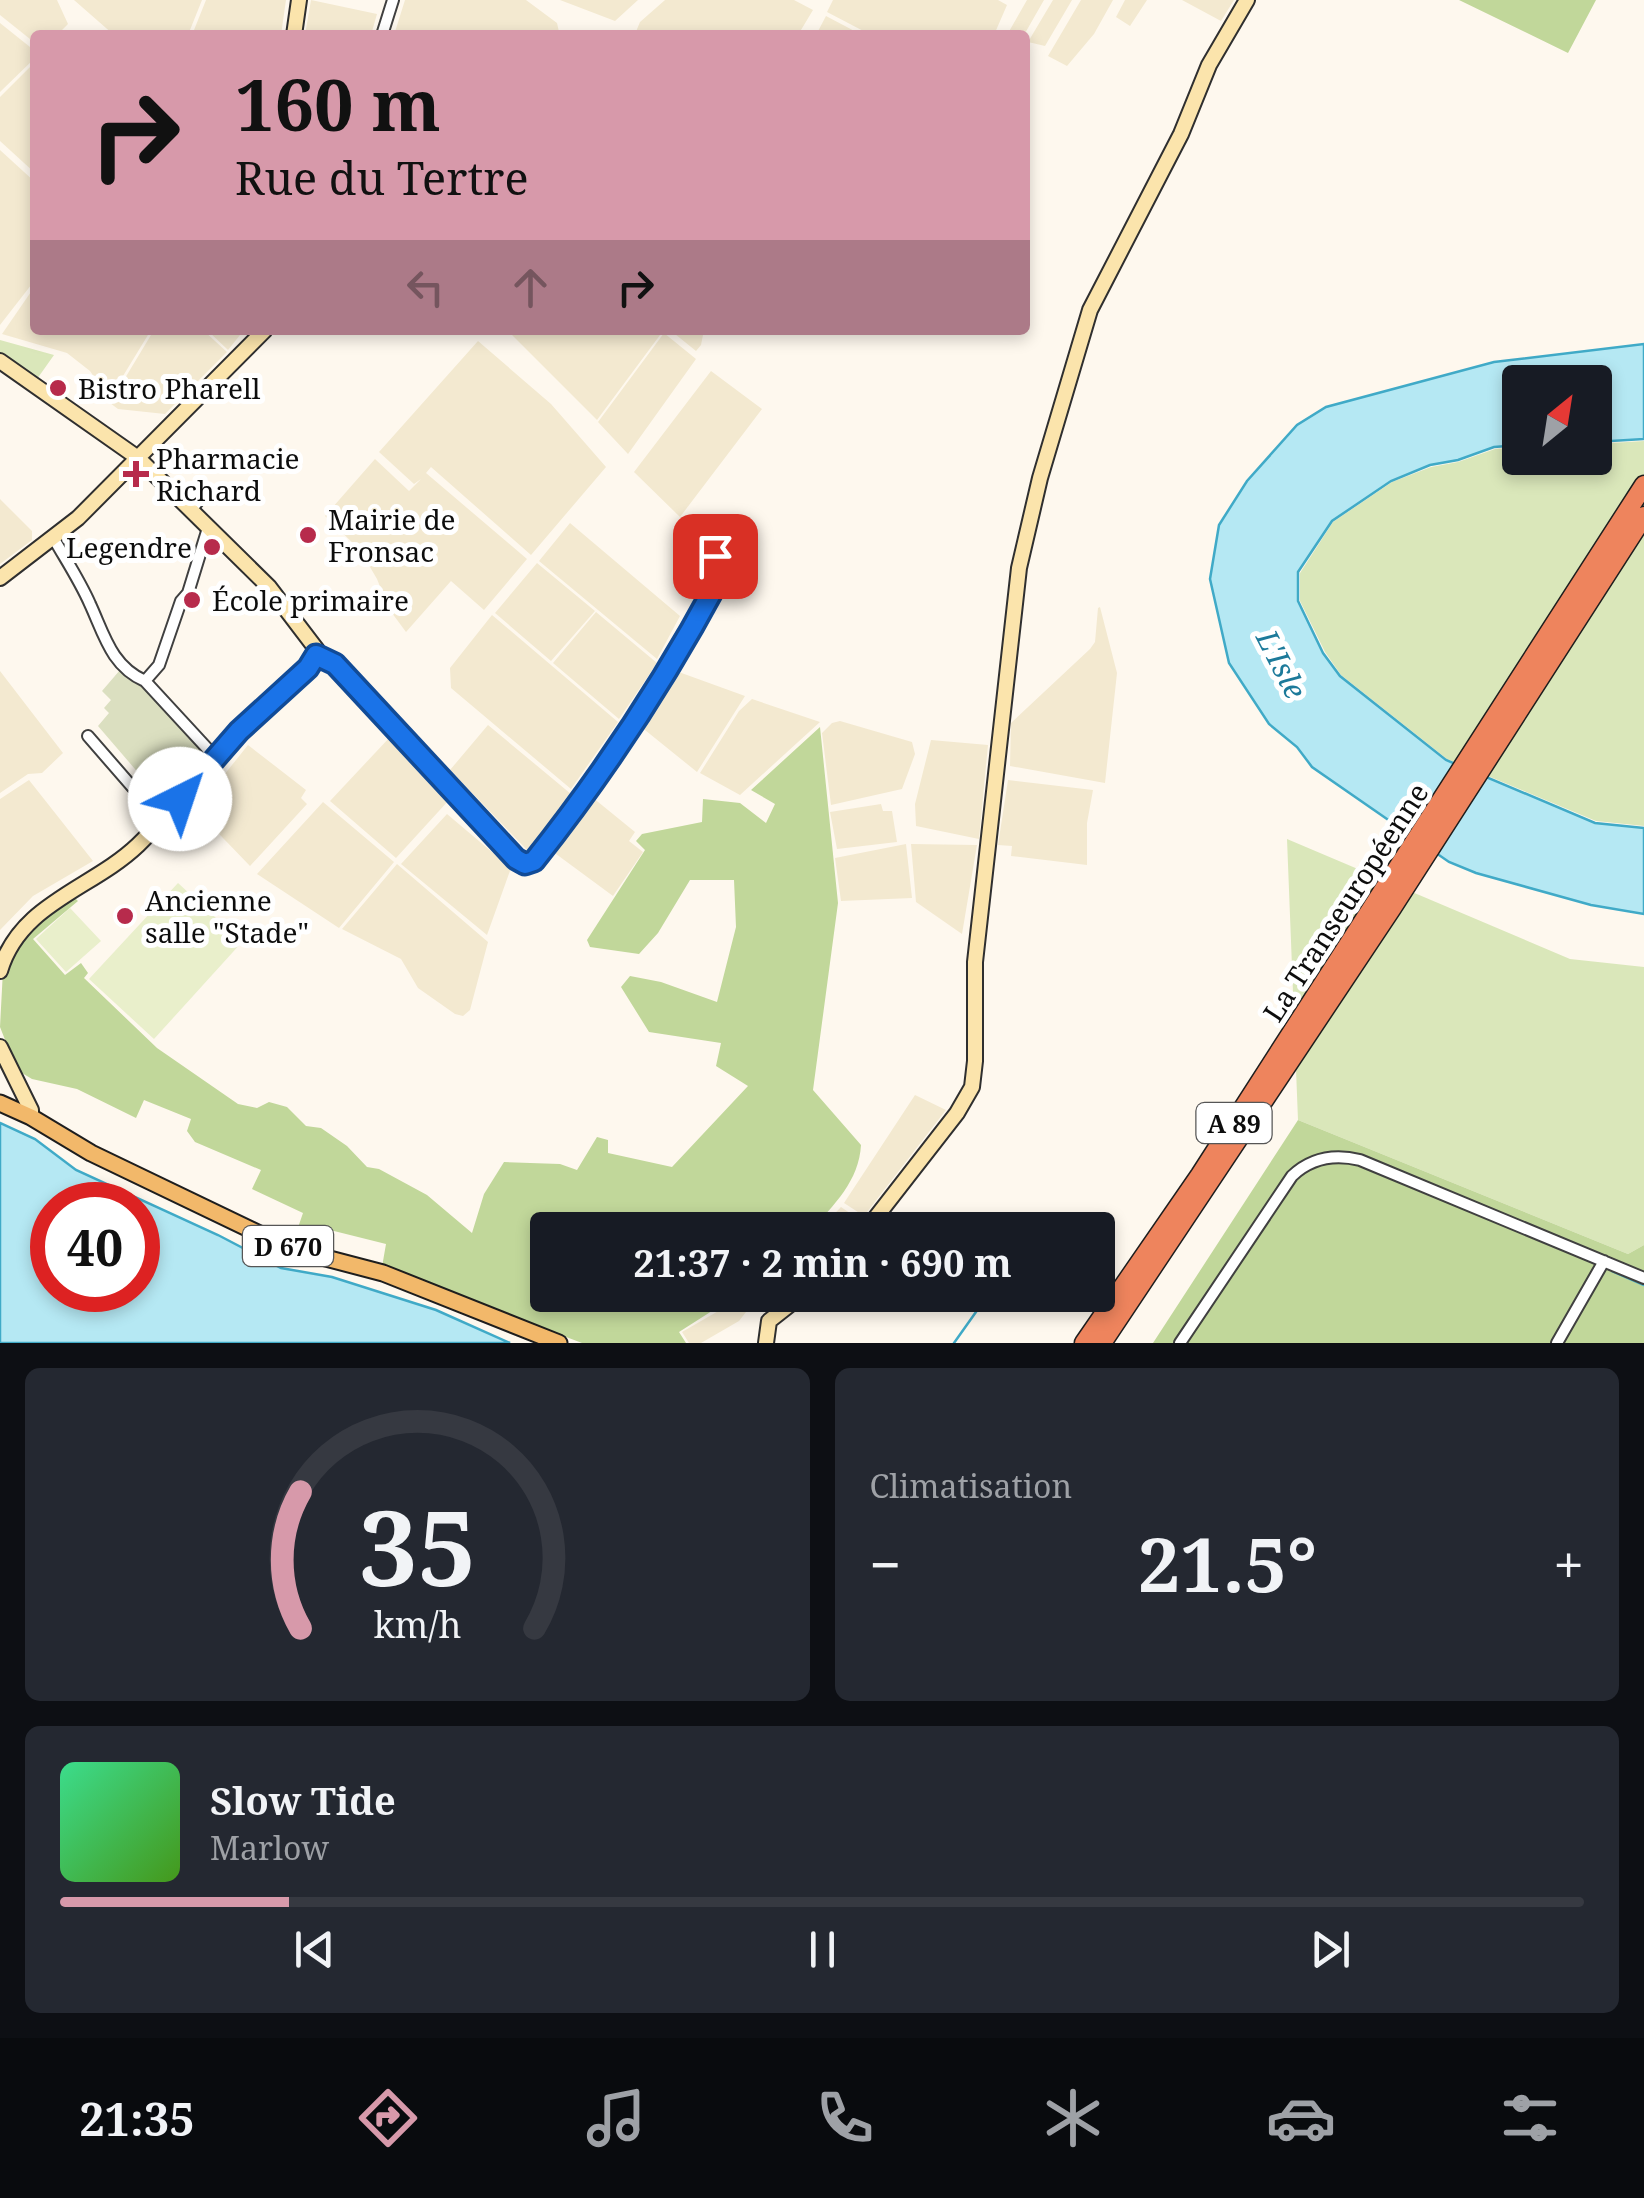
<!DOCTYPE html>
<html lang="fr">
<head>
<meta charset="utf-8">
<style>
  :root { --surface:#171b24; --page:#242831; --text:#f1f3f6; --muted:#9ea1a6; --line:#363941; --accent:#d799aa }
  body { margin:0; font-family:"Noto Serif",serif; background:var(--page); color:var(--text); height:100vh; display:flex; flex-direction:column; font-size:38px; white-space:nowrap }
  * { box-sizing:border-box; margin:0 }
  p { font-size:32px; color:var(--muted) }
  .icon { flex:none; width:55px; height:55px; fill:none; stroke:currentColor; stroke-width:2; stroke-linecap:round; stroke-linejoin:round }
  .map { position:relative; height:1343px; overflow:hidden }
  .panel { display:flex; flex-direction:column; gap:25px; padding:25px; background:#0d0f14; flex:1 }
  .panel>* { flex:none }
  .hud { position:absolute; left:30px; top:30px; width:1000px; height:305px; border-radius:10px; box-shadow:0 5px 15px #0003; background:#d799aa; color:#111; overflow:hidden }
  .needle { width:65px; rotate:30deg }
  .tools { position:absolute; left:1502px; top:365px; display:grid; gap:20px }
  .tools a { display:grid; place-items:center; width:110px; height:110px; border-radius:10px; background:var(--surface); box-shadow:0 5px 15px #0003; font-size:50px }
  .speed { position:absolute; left:30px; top:1182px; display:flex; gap:20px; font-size:50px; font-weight:700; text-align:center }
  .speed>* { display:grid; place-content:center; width:130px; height:130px; border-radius:50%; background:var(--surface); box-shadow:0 5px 15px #0003; line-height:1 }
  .speed .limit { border:15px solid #d22; background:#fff; color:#111 }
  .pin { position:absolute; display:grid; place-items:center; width:85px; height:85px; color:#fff; margin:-42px; border-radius:20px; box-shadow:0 5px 15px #0006 }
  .me { position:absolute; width:110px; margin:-55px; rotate:41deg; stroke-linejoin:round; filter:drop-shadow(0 0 8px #0008) }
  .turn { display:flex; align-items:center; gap:35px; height:210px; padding:0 40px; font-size:45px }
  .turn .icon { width:130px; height:130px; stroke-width:2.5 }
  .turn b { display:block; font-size:70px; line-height:85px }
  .lanes { display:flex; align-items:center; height:95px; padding:0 40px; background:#0003; justify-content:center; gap:50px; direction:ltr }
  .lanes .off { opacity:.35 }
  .big { font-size:75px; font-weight:700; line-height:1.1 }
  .panel .tile { flex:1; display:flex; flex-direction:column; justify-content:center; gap:15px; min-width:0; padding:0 35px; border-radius:15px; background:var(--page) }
  .panel .dial { align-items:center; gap:0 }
  .dial svg { height:260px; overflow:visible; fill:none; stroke:var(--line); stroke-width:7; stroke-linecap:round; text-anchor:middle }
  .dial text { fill:var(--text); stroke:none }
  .song { display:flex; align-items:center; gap:30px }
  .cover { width:120px; height:120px; border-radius:15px; background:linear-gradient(135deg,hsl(150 70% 55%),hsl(100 70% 35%)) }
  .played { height:10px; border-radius:5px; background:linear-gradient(90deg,var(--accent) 15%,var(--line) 15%) }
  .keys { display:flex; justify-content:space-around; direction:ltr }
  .heat { display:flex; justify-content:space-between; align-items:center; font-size:55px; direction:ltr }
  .panel .tiles { flex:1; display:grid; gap:25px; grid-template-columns:1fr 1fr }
  .tile:last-child { grid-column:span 2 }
  .trip { position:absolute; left:530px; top:1212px; width:585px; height:100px; border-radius:10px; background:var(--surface); box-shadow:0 5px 15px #0003; font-weight:700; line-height:100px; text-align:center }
  .tab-bar { display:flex; height:160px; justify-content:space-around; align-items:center; background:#090b0e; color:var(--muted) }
  .tab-bar .icon { width:70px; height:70px }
  .tab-bar .current { color:var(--accent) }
  .tab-bar b { font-size:45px; color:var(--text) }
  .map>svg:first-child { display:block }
  .farmland { fill:#f3e9d0 }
  .green { fill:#dae7ba }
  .forest { fill:#c1d79a }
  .cemetery { fill:#dbdfc0 }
  .pitch { fill:#e9efcb }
  .water { fill:#b5e8f3; stroke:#40aac7; stroke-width:2.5; fill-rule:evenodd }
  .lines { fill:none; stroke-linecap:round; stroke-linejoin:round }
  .stream { stroke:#40aac7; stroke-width:2.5 }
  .street-casing { stroke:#404040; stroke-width:14 }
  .secondary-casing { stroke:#2f2f2f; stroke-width:18 }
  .primary-casing { stroke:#1e1e1e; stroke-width:19 }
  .highway-casing { stroke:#1e1e1e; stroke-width:21 }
  .street { stroke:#fff; stroke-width:10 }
  .secondary { stroke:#fbe4ac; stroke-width:14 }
  .primary { stroke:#f2b86a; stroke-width:15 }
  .highway { stroke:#ee845d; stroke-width:18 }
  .route-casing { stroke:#114b97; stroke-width:25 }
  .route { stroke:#1a73e8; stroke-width:18 }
  .poi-dot { fill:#b72b4c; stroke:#fff; stroke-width:4 }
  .labels { text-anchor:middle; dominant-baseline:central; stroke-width:10; stroke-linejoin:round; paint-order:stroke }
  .shield { fill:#fff; stroke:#565656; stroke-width:2.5 }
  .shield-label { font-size:25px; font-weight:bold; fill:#0d0d0d }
  .poi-label { font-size:28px; fill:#0d0d0d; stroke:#fff; text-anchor:start }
  .street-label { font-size:28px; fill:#0d0d0d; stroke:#fff }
  .water-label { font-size:30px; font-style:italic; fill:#1c7a9a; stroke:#fff }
</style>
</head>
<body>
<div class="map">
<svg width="1644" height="1343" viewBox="0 0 1644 1343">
  <rect width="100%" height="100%" fill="#fef8ee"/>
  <path class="farmland" d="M0 0H57L68 24 57 35H35V43L0 15Z
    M74 0H202L188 35H114Z
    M206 0H286L281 35H192Z
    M311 0 377 14 371 35H305Z
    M405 0H526L557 23 559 32 554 35H394Z
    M560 0H638L615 21Z
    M665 0H794L813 10 798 35 635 34 640 22Z
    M833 0H998L1007 5 994 35H871L827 12Z
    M1027 0H1044L1024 35H1007Z
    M1053 0H1072L1045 46 1028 42Z
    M1081 0H1113L1094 34 1067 66 1048 56Z
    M1125 0H1147L1130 26 1116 17Z
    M1182 0H1234L1221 21Z
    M826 16 862 35H816Z
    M0 23 35 51V58L0 92Z
    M35 62V173L0 141V97Z
    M0 150 35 182V280L0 325Z
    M35 286V330H151L109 399 90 371 67 353 2 334Z
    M154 330H203L227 352 165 414 118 409 110 403Z
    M207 330H244L228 350Z
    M507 330H662L663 331 597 420Z
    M678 330H704L701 345 696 351 675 334Z
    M664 333 696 359 628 454 598 422Z
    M478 341 551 404 606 467 531 555 431 467 426 473 527 559 484 610 451 581 406 632 389 609 377 579 360 550 325 516 375 459 409 491 421 479 414 484 379 452Z
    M711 371 762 409 680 517 634 472Z
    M0 499 32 531V540L0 564Z
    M570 523 680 616 657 659 539 561Z
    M537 563 595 611 551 661 495 613Z
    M1100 607 1117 673 1105 783 1010 766 1011 723 1090 649 1095 642 1098 608Z
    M596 612 657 663 619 719 553 663Z
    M492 615 618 722 571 789 451 688 450 668Z
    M0 671 63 753 42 773 28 774 0 793Z
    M676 671 745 696 697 772 640 726Z
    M752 699 820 722 740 795 700 773 739 711Z
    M840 721 912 742 915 754 902 789 831 805 822 733 832 723Z
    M488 725 571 794 528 851 450 770Z
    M390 737 449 800 396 858 330 801Z
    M931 740 988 745 979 839 916 826 915 804Z
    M248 745 306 790 301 798 307 804 250 866 196 810Z
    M29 780 93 861 33 896 0 930V799Z
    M1008 780 1093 790 1087 823V865L1011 856 1012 846 998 845Z
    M592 797 635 832 629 841 643 852 613 896 552 851Z
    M323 802 394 862 339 928 257 874Z
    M881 804 883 811H892L897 842 837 849 830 812Z
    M447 814 511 868 487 935 401 864Z
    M906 844 912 898 841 901 835 858Z
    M911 844 977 845 962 934 916 902Z
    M397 864 488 942 470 1010 463 1016 455 1014 418 988 401 959 342 929Z
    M915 1095 946 1110 864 1216 844 1203Z
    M841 1207 860 1220 851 1230H819Z
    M746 1295H777L753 1303 739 1321 701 1343H689L682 1332Z"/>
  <path class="green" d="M0 340 54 355 37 379 0 355Z
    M1644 441V826L1596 821 1447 759 1341 675 1325 652 1300 601V573L1333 522 1392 482 1431 467 1458 462 1495 449 1520 447V458H1595V444Z
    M1287 839 1570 959 1644 967V1245L1628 1254 1298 1120Z"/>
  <path class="forest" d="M1459 0H1596L1568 53Z
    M820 727 838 903 813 1090 861 1145C859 1181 834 1205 811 1230H548V1295H737L679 1332 686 1343H582L382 1267 386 1244 330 1230 322 1248 294 1239 303 1213 252 1189 261 1170 195 1142 187 1131 191 1119 144 1100 136 1118 77 1089 32 1079 17 1070 0 1027 3 970 25 932 73 896 78 901 33 939 65 975 81 963 88 973 84 978 157 1048 238 1104 257 1108 269 1102 287 1107 306 1126 321 1128 347 1146 367 1167 379 1169 427 1195 472 1233 484 1194 504 1162 560 1164 577 1170 597 1137 608 1140V1153L672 1167 748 1086 716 1066 721 1043 649 1032 621 987 630 976 661 982 717 1002 736 927 734 880H690L658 933 639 954 590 947 587 940 645 850 636 841 642 834 702 822 703 799 740 803 766 823 775 804 751 790Z
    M1298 1120 1628 1254 1644 1245V1343H1153Z"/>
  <path class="cemetery" d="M120 670 141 686 206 757 165 804 98 726 109 713 104 708 111 700 102 691Z"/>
  <path class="pitch" d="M178 883 242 942 154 1039 89 979Z
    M70 908 101 941 66 972 36 939Z"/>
  <path class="water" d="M1644 344V439L1595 442V382H1520V445L1494 447 1458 460 1430 465 1391 481 1332 521 1298 572V601L1323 653 1340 676 1446 760 1595 823 1644 828V914L1591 905 1476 873 1449 862 1312 767 1297 747 1269 724 1229 663 1210 579 1219 525 1247 481 1297 425 1326 407 1494 362Z
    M0 1123 35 1139 76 1170 218 1235 281 1268 332 1277 436 1310 510 1343H0ZM52 1205H138V1290H52Z"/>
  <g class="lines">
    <path class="stream" d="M1612 1271 1644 1285
      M954 1343 988 1295"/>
    <defs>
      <path id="street" d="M382 35 393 0
        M191 510 205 493
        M54 539C66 560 80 581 90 604 104 634 111 666 145 681L159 665 181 601 188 593 208 528
        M317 655 335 664 516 859 525 864 534 861 544 848 638 719 676 659 718 581 720 566 708 549
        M145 681 216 758
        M88 736 161 820
        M1180 1343 1292 1176C1311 1158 1335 1154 1360 1160L1644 1278
        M1557 1343 1604 1261"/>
      <path id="secondary" d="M294 35 299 0
        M0 361 138 458 269 587 317 650 313 662C291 686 264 706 240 730 205 767 175 809 138 845 92 889 20 903 0 971
        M0 578 78 518 265 330
        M0 1047 31 1110V1117
        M866 1230 957 1113 972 1087 975 1061V962L1019 568 1040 478 1090 310 1181 134 1209 65 1247 0
        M766 1343 769 1321 802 1295"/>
      <path id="primary" d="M0 1103 31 1117 91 1153 270 1239 299 1251 383 1273 559 1343"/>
      <path id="highway" d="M1084 1343 1200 1175 1644 485
        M1102 1343 1392 908 1644 516"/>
    </defs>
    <use href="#street" class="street-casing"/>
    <use href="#secondary" class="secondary-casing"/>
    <use href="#primary" class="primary-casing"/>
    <use href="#highway" class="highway-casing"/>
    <use href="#street" class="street"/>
    <use href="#secondary" class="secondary"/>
    <use href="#primary" class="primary"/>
    <use href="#highway" class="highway"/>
  </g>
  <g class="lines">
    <defs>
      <path id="route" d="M180 799 239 731 308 668 316 655 335 664 516 859 525 864 534 861C604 773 665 680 718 581L720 566 715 556"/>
    </defs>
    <use href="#route" class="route-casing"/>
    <use href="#route" class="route"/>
  </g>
  <g class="poi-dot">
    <circle cx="58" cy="388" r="10"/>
    <path d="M131 459h10v10h10v10h-10v10h-10v-10h-10v-10h10z"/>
    <circle cx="308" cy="535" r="10"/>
    <circle cx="212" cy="547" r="10"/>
    <circle cx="192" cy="600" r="10"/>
    <circle cx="125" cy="916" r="10"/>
  </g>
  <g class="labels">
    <g class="shield">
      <rect x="1196.5" y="1103" width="75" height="40" rx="8"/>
      <rect x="243" y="1226" width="90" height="40" rx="8"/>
    </g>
    <g class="shield-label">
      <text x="1234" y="1123">A 89</text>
      <text x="288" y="1246">D 670</text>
    </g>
    <g class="poi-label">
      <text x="78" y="388">Bistro Pharell</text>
      <text x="156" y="458">Pharmacie<tspan x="156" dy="32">Richard</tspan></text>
      <text x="328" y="519">Mairie de<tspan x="328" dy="32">Fronsac</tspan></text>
      <text x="192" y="547" text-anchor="end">Legendre</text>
      <text x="212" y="600">École primaire</text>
      <text x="145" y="900">Ancienne<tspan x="145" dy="32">salle "Stade"</tspan></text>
    </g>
    <g class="street-label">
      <text transform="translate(1345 902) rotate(-57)">La Transeuropéenne</text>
    </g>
    <g class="water-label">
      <text transform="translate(1282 664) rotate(63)">L'Isle</text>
    </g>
  </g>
</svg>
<div class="tools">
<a><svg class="needle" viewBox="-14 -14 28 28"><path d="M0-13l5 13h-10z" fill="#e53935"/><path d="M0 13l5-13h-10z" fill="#9ea1a6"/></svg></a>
</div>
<div class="speed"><div class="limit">40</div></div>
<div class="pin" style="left:715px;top:556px;background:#d93025"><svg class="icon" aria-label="arrive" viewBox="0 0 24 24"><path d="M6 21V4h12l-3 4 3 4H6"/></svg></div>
<svg class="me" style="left:180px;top:799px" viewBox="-20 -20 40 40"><circle r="19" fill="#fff"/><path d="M0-13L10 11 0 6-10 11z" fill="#1a73e8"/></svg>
<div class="trip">21:37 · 2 min · 690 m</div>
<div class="hud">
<div class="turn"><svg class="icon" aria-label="right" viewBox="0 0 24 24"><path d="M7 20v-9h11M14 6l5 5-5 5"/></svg><div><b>160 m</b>Rue du Tertre</div></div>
<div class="lanes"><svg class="icon off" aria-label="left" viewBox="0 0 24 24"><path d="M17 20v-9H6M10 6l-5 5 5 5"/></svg><svg class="icon off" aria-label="ahead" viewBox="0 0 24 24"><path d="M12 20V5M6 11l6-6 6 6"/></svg><svg class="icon" aria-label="right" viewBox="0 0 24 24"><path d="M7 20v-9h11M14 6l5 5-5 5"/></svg></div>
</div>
</div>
<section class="panel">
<div class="tiles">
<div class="tile dial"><svg viewBox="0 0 100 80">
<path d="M14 69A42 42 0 1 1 86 69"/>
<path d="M14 69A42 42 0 0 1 14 27" stroke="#d799aa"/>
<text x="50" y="56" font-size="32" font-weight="700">35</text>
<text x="50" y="72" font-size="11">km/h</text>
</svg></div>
<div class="tile"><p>Climatisation</p>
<div class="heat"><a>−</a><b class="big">21.5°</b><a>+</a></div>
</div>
<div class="tile">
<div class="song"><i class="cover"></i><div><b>Slow Tide</b><p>Marlow</p></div></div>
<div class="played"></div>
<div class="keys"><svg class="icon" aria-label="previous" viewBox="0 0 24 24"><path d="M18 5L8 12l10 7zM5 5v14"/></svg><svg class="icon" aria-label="pause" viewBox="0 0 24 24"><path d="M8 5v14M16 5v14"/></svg><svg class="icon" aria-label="next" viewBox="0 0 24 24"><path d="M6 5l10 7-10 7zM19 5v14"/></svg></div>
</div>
</div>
</section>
<nav class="tab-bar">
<b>21:35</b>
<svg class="icon current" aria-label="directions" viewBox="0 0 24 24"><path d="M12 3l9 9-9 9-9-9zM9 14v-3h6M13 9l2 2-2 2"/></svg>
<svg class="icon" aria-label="music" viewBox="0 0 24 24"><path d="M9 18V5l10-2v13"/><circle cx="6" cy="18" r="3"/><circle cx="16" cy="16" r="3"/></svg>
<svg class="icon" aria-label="phone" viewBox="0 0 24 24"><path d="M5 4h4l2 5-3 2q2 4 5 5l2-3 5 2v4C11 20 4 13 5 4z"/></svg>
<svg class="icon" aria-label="climate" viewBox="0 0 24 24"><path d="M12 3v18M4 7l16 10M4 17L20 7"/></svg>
<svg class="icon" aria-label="car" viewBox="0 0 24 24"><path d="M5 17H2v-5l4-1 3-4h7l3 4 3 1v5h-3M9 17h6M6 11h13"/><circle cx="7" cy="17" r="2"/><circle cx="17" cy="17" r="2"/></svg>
<svg class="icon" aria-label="filters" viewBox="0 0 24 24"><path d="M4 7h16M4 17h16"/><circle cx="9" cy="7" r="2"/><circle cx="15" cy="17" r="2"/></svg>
</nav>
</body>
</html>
